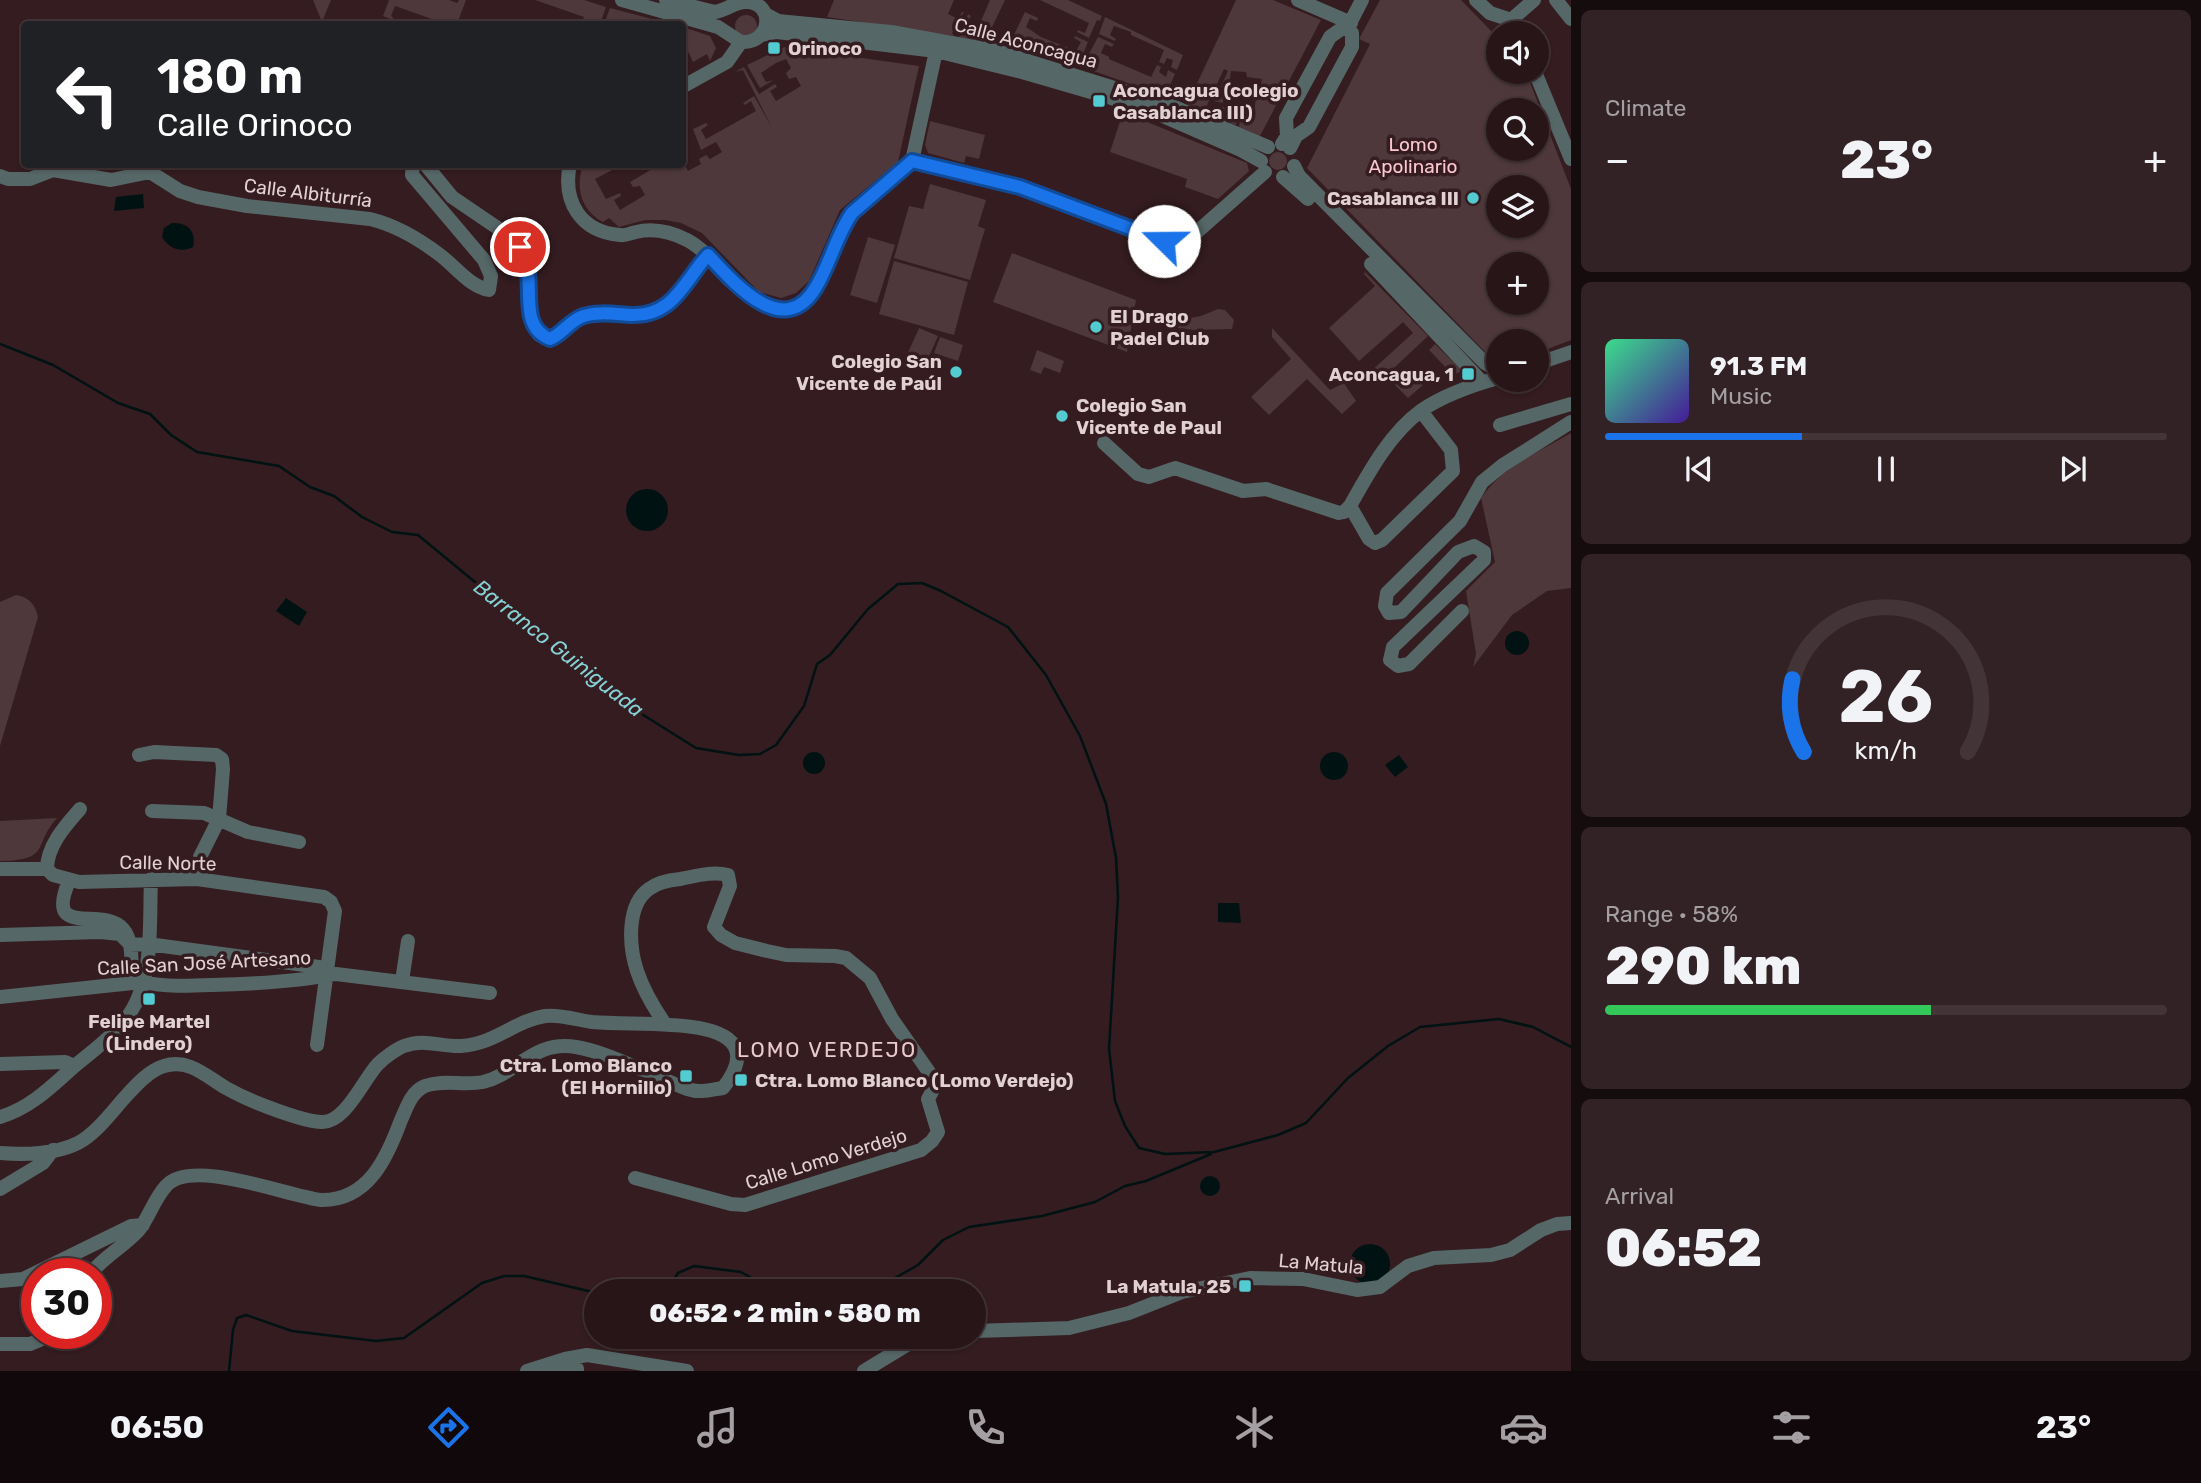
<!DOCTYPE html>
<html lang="en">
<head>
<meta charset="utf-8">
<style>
  :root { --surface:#271518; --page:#332225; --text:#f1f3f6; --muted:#a49fa2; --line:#433437; --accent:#1a73e8 }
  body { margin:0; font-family:Rubik,sans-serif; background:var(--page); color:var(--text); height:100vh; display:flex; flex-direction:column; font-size:26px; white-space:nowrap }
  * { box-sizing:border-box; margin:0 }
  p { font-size:23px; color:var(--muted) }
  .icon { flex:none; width:38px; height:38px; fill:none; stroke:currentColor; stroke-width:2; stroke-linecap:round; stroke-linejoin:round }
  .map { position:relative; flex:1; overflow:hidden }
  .details { display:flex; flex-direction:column; gap:10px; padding:10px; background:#150c0d; width:630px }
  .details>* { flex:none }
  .top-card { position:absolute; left:21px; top:21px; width:665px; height:147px; border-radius:7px; box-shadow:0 2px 5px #0004,0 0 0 2px var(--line); background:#202124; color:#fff; overflow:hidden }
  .controls { position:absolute; left:1486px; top:21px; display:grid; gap:14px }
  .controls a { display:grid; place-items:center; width:63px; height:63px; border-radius:50%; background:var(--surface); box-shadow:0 2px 5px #0004,0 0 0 2px var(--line); font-size:35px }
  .speed { position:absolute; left:21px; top:1258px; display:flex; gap:14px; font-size:35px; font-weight:700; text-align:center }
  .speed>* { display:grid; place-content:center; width:91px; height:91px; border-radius:50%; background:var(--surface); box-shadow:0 2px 5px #0004,0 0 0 2px var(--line); line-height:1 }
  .speed .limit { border:10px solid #d22; background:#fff; color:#111 }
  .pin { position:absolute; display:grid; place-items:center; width:60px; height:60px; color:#fff; margin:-30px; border:4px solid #fff; border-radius:50%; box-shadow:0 2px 7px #0007 }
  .me { position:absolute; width:77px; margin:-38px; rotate:292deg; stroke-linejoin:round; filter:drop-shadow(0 0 5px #0008) }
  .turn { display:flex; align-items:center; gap:24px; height:147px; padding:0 21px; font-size:32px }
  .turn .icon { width:91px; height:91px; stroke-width:2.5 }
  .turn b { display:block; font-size:49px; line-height:60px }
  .big { font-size:52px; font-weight:800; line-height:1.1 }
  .details .widget { flex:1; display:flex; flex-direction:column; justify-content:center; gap:10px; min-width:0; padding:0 24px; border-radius:10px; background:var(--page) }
  .details .dial { align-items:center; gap:0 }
  .dial svg { height:182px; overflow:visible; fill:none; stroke:var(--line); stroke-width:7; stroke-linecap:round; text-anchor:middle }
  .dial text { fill:var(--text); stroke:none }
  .song { display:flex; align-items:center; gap:21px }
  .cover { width:84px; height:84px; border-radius:10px; background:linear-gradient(135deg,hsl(150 70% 55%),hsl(260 70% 35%)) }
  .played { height:7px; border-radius:4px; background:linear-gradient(90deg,var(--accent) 35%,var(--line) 35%) }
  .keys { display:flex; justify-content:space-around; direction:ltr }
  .heat { display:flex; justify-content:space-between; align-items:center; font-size:38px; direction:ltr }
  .charge { height:10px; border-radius:5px; background:linear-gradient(90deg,#34c759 58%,var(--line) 0) }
  .trip { position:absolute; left:584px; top:1279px; width:402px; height:70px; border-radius:35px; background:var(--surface); box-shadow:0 2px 5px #0004,0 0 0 2px var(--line); font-weight:800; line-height:70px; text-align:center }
  .tab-bar { display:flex; height:112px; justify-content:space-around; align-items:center; background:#10080a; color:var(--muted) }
  .tab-bar .icon { width:49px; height:49px }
  .tab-bar .selected { color:var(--accent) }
  .tab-bar b { font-size:32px; color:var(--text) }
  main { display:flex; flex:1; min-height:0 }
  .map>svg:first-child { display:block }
  .green { fill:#4e383b; fill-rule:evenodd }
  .water { fill:#011213 }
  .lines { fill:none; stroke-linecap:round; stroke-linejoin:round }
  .stream { stroke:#011213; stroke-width:2.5 }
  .minor { stroke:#566767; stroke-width:14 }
  .route-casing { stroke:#114b97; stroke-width:18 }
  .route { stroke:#1a73e8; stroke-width:12 }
  .poi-dot { fill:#52ccd0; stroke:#341c20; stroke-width:2.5 }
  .labels { text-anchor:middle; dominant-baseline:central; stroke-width:7; stroke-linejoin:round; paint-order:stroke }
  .street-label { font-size:19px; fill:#e2d1d3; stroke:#341c20 }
  .poi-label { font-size:19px; font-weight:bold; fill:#e2d1d3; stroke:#341c20; text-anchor:start }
  .park-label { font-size:19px; fill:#fcc7ce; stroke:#341c20 }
  .water-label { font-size:21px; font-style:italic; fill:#85d1d4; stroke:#341c20 }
  .neighbourhood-label { font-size:21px; letter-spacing:2px; fill:#ebcace; stroke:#341c20 }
</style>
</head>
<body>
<main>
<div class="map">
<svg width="1571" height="1371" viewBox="0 0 1571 1371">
  <rect width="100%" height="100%" fill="#341c20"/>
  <path class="green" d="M313 0H331L322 22Z
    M389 0H449L457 3 459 0H466L457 24H446L395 6 391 16 396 21 383 16Z
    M535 0H584L606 7 600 24H582L584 17Z
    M834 0H954L948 14 958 19 962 12H964L952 33 954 36 827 17Z
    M990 0H1005L985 42 959 37 966 26 964 24 968 14 971 16 967 23 978 28Z
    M1040 0H1068L1102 16 1100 21 1097 20 1089 38 1077 32 1078 30 1085 33 1089 23Z
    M1236 0H1273L1321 20 1260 136 1239 127 1241 113 1254 115 1256 96H1260L1261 92 1281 94 1283 91 1260 88 1262 79 1247 77 1246 72 1231 71 1229 88 1224 92 1223 103 1214 101 1228 71 1224 69 1207 105 1214 109 1217 106 1235 109 1234 113 1238 114 1236 125 1187 105Z
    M1380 0H1461L1498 38V72H1526L1571 189V340L1537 353 1536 341H1498V359L1490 357 1307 168 1370 44 1359 39ZM1498 110H1536V149H1498ZM1498 187H1536V226H1498ZM1498 264H1536V303H1498Z
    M610 8 671 24H604Z
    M1025 12 1038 18 1037 21 1030 18 1026 27 1041 37 1076 51 1081 42 1074 38 1075 36 1088 42 1078 66 1008 47Z
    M735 26a11 11 0 1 1 22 0a11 11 0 1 1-22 0Z
    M1105 17 1183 55 1177 70 1171 67 1173 60 1167 58 1164 64 1159 62 1164 50 1131 35V32L1114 26 1110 35 1116 39 1115 41 1099 34Z
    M683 27 710 36 716 48 710 61 707 54 693 62 683 41Z
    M1098 37 1114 44 1112 47 1105 44 1101 53 1109 57V59L1151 77 1157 65 1161 67 1159 72 1166 77 1168 70 1175 74 1165 96 1082 67Z
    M789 45 814 47 813 51 919 66 898 162 840 210 809 281 796 293 781 298 759 292 702 233 681 223 665 220H645L619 227 609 218 603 222C581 210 575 188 583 165H616L618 167 595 179 606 199 620 193 621 196 614 200 620 210 645 195 640 186 633 187 630 182 659 165 682 164 683 162 688 171 701 164 699 159 706 155 710 159 722 152 716 142 701 150 693 129 706 123 708 125 701 130 706 139 756 111 751 101 745 105 743 103 754 96 772 128 743 70 735 72 744 67 759 94 775 84 777 87 770 91 776 101 801 86 796 77 789 79 786 73 791 68 786 59 776 63 761 73 766 82 774 80 760 88 747 65Z
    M1123 112 1247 163 1249 171 1218 199 1185 187 1187 179 1110 152Z
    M930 121 985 135 979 159 966 156 964 163 928 153 925 145Z
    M1269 161a9 9 0 1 1 18 0a9 9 0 1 1-18 0Z
    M930 184 986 200 978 226 985 229 970 280 894 258 909 206 923 209Z
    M868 237 895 245 877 303 850 295Z
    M1012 253 1136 300 1127 352 993 302Z
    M894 261 968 282 954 335 879 314Z
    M1365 272 1428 336 1379 382 1370 372 1413 333 1403 322 1359 361 1329 328 1375 286 1364 274Z
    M1218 309 1225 310 1234 320 1232 329 1194 330 1177 328 1180 320 1201 316Z
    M919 328 938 336 923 370 904 362Z
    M1272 328 1330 390 1344 383 1356 401 1342 414 1307 379 1269 415 1251 397 1291 359 1272 337Z
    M940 337 963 345 958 361 934 353Z
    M1435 344 1462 371 1453 375 1429 350Z
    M1037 350 1064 361 1060 373 1044 367 1041 374 1030 370Z
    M1407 370 1423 385 1408 398 1393 383Z
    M1571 433V588L1547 591 1512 615 1473 667 1476 654 1466 591 1495 562 1481 498C1502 467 1540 451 1571 433Z
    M16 595C29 597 35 604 38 617L0 746V602Z
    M57 818C32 846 52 860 0 861V821Z"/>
  <path class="water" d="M143 194 144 208 114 211 116 197Z
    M172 223C187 222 197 231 193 247 182 253 169 249 162 237L164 228Z
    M626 510a21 21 0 1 1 42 0a21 21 0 1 1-42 0Z
    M286 598 307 612 299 626 276 611Z
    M1505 643a12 12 0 1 1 24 0a12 12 0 1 1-24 0Z
    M1320 766a14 14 0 1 1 28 0a14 14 0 1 1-28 0Z
    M803 763a11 11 0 1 1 22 0a11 11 0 1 1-22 0Z
    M1399 755 1408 767 1395 777 1385 765Z
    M1218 903H1239L1241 923 1218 922Z
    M1200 1186a10 10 0 1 1 20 0a10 10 0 1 1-20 0Z
    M1350 1264a20 20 0 1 1 40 0a20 20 0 1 1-40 0Z"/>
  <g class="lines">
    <path class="stream" d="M0 344 53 365 118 403 150 414 171 435 197 452 279 466 310 487 334 496 362 517 392 532 418 535 613 696 696 748 739 755 760 754 776 745 804 706 817 664 830 655 868 609 898 584 922 583 941 591 1008 627 1046 675 1080 736 1106 804 1116 858 1118 897 1109 1049 1115 1101 1125 1126 1139 1148 1165 1154 1214 1152 1278 1135 1306 1123 1348 1078 1388 1046 1420 1027 1499 1019 1533 1027 1571 1047
      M666 1292 678 1273 694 1266 741 1272 776 1292
      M862 1292 872 1285 895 1278 918 1265 943 1240 969 1227 1042 1216 1095 1202 1125 1186 1146 1181 1211 1154
      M229 1371 233 1330 237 1318 246 1315 292 1331 376 1341 404 1338 482 1283 504 1276H524L597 1293"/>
    <path class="minor" d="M622 0 718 27 741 42C772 44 775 3 747 2 736 1 727 10 715 12L666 0
      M1298 0 1351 23
      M1476 0 1490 13 1511 20
      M1556 0 1571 19
      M765 14 778 21 891 32 996 51 1172 106 1268 147
      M1511 20 1534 0
      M1347 29 1362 0
      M762 35 777 32 936 51 1022 72 1108 97 1163 116 1241 150 1261 161
      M1535 72 1571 159
      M682 87 727 62 741 42
      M1282 144 1287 136 1286 118 1330 37 1341 29H1347
      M1290 148 1296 136 1309 127 1352 47V33L1347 29
      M912 161 1020 187 1172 243 1184 242 1190 238 1265 172
      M425 164 452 197 505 233 520 247 528 272 532 323 539 335 550 339 560 335 581 317 609 314 640 315 665 307 687 285 694 270 708 255
      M570 164C562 202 581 232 620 235 625 236 631 233 636 232 653 228 671 232 687 240 719 256 749 318 789 308 823 300 834 240 852 213L912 161 936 51
      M1294 166 1299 176 1485 363 1498 370
      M0 176 8 179H30L53 170 111 180 150 172 180 191 198 197 247 206 370 219C395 225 419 239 440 255 456 267 469 286 489 290L491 276 484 260 412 175 413 164
      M1283 177 1308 199
      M1371 264 1482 382
      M1536 364 1571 352
      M1500 425 1571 404
      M1104 443 1138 474 1149 477 1175 468 1243 491 1266 489 1339 513 1344 512 1350 506C1369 472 1390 433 1422 410 1444 395 1473 385 1498 378
      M1350 506 1369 539 1375 543 1382 540 1453 471 1451 450 1421 411
      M1462 611 1409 664 1398 666 1390 660 1393 647 1484 560V552L1474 546 1458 552 1401 612 1389 613 1385 606 1387 593 1460 521 1482 482 1503 465 1571 422
      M139 755 154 752 216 755 222 759 223 769 219 819 200 857 197 879
      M152 811 204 813 248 832 299 842
      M0 869H47
      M47 869 53 875 79 882 197 879 324 897 331 902 335 911 317 1045
      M47 869C47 846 65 826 80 809
      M69 881C44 940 102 905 123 929 134 941 131 967 132 983
      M0 935 100 932 120 934 128 942
      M130 945 148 944 319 967 326 976
      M402 981 408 941
      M0 997 142 982C166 987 188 986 212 985 254 984 295 982 336 974L490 993
      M0 1064 65 1062 74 1066
      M0 1117C28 1109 49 1089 70 1070 87 1055 113 1037 126 1019 155 981 149 924 151 879
      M0 1153C24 1155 56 1154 78 1143 97 1133 113 1110 127 1095 137 1084 150 1070 164 1066 189 1058 207 1077 226 1088 235 1093 245 1098 255 1102 270 1108 304 1121 321 1122 345 1124 363 1080 378 1064 384 1058 396 1049 404 1046 424 1038 441 1047 461 1046 495 1044 514 1021 545 1016 560 1014 577 1020 592 1022 618 1024 645 1023 671 1025 713 1027 762 1038 723 1088 716 1089 709 1091 702 1091 688 1092 674 1083 661 1078 634 1067 605 1052 576 1047 533 1040 517 1074 483 1082 463 1086 444 1079 425 1086 411 1092 407 1107 401 1120 387 1158 368 1201 321 1200 287 1196 191 1157 166 1186 154 1199 149 1218 138 1231 123 1247 104 1257 90 1274
      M635 1178 731 1204 745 1205 921 1150 932 1141 938 1132 928 1099 935 1086 931 1075 892 1019 870 978 846 958 835 956 786 955 767 951 735 943 721 935 714 927 730 886 728 875C712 871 696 876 680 879 669 880 658 882 649 889 626 905 629 947 637 971 643 989 654 1008 665 1024
      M0 1189 43 1163 53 1150
      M0 1281 23 1279 131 1226 143 1225
      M975 1331 1069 1328 1129 1313 1182 1292 1250 1278 1303 1279 1357 1290 1380 1287 1408 1266 1434 1258 1491 1255 1510 1250 1541 1230 1557 1224 1571 1223
      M0 1344H30L54 1334
      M553 1368 567 1366 577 1369V1371
      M527 1371 565 1359 587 1355 687 1371
      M864 1371 910 1343 937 1337"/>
  </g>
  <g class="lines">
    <defs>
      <path id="route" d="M520 247C523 256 526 265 528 274 531 299 523 328 550 339 562 334 569 322 581 317 594 311 616 314 630 315 674 317 684 281 708 255 733 282 784 342 816 287 830 264 836 236 852 213L912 161 1020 187 1164 241"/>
    </defs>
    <use href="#route" class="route-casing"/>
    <use href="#route" class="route"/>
  </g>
  <g class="poi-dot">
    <rect x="767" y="41" width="14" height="14" rx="3.5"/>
    <rect x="1092" y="94" width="14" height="14" rx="3.5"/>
    <circle cx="1473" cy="198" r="7"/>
    <circle cx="1096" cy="327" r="7"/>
    <circle cx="956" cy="372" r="7"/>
    <rect x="1461" y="367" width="14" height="14" rx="3.5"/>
    <circle cx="1062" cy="416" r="7"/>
    <rect x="142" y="992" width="14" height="14" rx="3.5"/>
    <rect x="679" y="1069" width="14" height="14" rx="3.5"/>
    <rect x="734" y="1073" width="14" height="14" rx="3.5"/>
    <rect x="1238" y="1279" width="14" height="14" rx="3.5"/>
  </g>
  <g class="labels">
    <g class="street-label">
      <text transform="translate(1026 43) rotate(15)">Calle Aconcagua</text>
      <text transform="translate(308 193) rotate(7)">Calle Albiturría</text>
      <text transform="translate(168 863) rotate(1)">Calle Norte</text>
      <text transform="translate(204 963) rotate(-3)">Calle San José Artesano</text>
      <text transform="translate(826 1159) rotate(-17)">Calle Lomo Verdejo</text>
      <text transform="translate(1321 1264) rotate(5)">La Matula</text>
    </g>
    <g class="poi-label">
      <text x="788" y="48">Orinoco</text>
      <text x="1113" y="90">Aconcagua (colegio<tspan x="1113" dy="22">Casablanca III)</tspan></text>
      <text x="1459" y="198" text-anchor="end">Casablanca III</text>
      <text x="1110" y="316">El Drago<tspan x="1110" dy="22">Padel Club</tspan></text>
      <text x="942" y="361" text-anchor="end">Colegio San<tspan x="942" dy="22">Vicente de Paúl</tspan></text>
      <text x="1454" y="374" text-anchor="end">Aconcagua, 1</text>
      <text x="1076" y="405">Colegio San<tspan x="1076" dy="22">Vicente de Paul</tspan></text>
      <text x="149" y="1021" text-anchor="middle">Felipe Martel<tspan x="149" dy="22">(Lindero)</tspan></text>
      <text x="672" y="1065" text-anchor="end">Ctra. Lomo Blanco<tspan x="672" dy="22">(El Hornillo)</tspan></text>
      <text x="755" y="1080">Ctra. Lomo Blanco (Lomo Verdejo)</text>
      <text x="1231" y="1286" text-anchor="end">La Matula, 25</text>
    </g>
    <g class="park-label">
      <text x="1413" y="144">Lomo<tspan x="1413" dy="22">Apolinario</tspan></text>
    </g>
    <g class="water-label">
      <text transform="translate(559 648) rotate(38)">Barranco Guiniguada</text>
    </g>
    <g class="neighbourhood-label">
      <text x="827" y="1049">LOMO VERDEJO</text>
    </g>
  </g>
</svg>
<div class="controls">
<a><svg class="icon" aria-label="sound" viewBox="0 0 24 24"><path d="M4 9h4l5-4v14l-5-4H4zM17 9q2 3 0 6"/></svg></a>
<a><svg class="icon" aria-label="search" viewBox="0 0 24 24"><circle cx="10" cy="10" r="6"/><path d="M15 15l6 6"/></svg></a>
<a><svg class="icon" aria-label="layers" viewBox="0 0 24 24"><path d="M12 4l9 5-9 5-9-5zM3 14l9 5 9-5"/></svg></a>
<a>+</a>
<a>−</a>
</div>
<div class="speed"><div class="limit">30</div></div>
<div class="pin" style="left:520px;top:247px;background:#d93025"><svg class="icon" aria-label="arrive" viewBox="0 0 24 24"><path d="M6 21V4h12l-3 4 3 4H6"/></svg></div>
<svg class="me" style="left:1164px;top:241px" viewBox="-20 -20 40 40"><circle r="19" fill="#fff"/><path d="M0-13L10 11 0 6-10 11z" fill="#1a73e8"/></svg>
<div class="trip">06:52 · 2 min · 580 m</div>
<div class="top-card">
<div class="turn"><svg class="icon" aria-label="left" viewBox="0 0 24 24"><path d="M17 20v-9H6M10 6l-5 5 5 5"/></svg><div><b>180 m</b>Calle Orinoco</div></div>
</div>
</div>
<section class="details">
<div class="widget"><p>Climate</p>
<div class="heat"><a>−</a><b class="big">23°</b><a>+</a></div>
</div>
<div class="widget">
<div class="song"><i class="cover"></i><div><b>91.3 FM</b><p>Music</p></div></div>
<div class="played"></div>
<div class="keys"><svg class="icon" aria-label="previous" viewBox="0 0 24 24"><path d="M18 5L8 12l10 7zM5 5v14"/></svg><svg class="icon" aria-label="pause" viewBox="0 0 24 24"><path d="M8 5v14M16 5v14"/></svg><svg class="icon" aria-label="next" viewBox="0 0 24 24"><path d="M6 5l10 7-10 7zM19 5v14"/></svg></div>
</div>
<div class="widget dial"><svg viewBox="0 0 100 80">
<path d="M14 69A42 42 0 1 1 86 69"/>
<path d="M14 69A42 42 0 0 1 9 37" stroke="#1a73e8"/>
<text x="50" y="56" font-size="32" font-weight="700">26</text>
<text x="50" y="72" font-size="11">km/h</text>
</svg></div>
<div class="widget"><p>Range · 58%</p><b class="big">290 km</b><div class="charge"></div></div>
<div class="widget"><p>Arrival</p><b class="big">06:52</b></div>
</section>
</main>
<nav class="tab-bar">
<b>06:50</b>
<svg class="icon selected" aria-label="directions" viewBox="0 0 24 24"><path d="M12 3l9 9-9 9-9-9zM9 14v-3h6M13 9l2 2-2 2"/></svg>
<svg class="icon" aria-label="music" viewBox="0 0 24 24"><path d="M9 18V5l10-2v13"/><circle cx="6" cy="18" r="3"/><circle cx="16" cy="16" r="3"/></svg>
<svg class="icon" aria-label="phone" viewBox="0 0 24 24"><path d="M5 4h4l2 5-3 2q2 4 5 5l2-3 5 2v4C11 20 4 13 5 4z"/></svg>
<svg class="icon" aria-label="climate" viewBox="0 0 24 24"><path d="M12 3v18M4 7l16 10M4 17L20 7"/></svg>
<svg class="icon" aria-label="car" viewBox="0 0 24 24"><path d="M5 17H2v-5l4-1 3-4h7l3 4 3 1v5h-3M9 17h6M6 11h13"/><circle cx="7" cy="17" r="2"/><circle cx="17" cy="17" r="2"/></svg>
<svg class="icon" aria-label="filters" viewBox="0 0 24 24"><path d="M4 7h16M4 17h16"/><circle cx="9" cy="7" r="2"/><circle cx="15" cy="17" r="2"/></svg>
<b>23°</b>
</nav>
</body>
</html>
